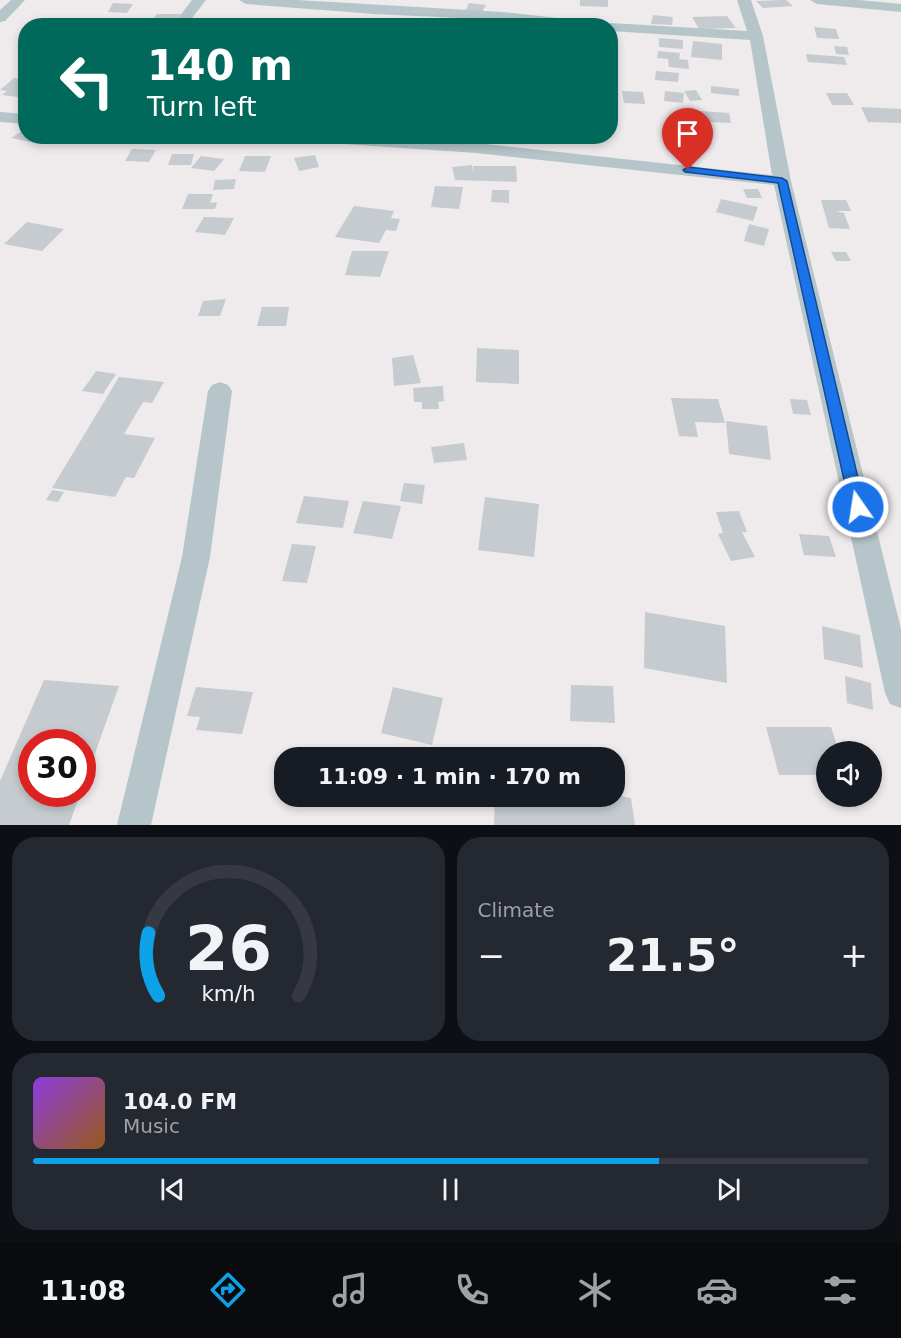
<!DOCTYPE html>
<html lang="en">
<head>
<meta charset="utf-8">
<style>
  :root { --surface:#171b24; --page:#242831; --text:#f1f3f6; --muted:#9ea1a6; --line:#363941; --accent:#0da2e7 }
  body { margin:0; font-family:"DejaVu Sans",sans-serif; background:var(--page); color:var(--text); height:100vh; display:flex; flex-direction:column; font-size:22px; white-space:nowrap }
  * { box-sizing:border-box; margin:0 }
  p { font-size:20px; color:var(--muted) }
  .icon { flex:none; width:33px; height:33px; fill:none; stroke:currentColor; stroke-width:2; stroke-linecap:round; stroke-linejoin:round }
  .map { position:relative; height:825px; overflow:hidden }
  .sheet { display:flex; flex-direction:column; gap:12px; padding:12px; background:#0d0f14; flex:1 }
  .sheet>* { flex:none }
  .banner { position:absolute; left:18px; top:18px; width:600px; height:126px; border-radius:24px; box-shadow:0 3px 9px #0003; background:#00695c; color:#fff; overflow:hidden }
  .tools { position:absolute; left:816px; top:741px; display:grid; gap:12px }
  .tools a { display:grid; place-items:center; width:66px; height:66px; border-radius:50%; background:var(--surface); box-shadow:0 3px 9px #0003; font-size:30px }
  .speed { position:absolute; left:18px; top:729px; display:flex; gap:12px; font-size:30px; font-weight:700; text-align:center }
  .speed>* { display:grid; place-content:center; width:78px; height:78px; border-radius:50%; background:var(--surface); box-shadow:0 3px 9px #0003; line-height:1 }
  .speed .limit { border:9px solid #d22; background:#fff; color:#111 }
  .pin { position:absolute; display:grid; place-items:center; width:51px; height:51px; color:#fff; margin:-62px -26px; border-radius:50% 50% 50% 0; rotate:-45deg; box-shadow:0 0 6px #0007 }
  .pin .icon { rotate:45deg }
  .me { position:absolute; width:66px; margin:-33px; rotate:347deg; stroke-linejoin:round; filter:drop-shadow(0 0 4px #0008) }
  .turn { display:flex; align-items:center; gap:21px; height:126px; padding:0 30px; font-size:27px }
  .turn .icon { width:78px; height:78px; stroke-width:2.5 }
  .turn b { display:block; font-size:42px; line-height:51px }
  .big { font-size:45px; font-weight:800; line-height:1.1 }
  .sheet .widget { flex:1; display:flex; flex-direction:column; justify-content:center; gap:9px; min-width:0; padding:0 21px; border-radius:24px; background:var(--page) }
  .sheet .dial { align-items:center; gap:0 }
  .dial svg { height:156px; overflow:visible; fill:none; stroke:var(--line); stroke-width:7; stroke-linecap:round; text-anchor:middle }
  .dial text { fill:var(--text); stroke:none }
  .song { display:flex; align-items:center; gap:18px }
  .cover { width:72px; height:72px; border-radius:9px; background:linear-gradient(135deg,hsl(270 70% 55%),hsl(30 70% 35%)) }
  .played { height:6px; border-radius:3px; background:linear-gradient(90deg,var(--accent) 75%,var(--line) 75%) }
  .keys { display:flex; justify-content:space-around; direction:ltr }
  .heat { display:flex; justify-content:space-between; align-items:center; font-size:33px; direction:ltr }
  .sheet .tiles { flex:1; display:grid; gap:12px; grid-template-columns:1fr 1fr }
  .widget:last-child { grid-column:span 2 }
  .trip { position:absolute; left:274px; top:747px; width:351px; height:60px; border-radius:24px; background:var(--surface); box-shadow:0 3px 9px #0003; font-weight:800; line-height:60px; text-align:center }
  .tab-bar { display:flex; height:96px; justify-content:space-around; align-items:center; background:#090b0e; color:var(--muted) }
  .tab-bar .icon { width:42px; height:42px }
  .tab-bar .current { color:var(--accent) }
  .tab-bar b { font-size:27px; color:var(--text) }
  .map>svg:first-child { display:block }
  .building { fill:#c5cbcf }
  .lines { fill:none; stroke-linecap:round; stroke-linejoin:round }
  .minor { fill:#b6c5ca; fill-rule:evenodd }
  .route { fill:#1a73e8; stroke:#114b97; stroke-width:1.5 }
</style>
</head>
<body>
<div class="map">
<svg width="901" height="825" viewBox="0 0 901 825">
  <rect width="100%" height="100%" fill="#efebec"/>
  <path class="building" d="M580 0H608V7L580 6Z
    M786 0 793 6 763 8 756 1Z
    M113 3 133 4 127 13 108 12Z
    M469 3 486 5 481 14 465 12Z
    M157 14H181L170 26H147Z
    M653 15 673 17 672 25 651 24Z
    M727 16 736 28 699 29 692 17Z
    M814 27 836 29 839 39 817 38Z
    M659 38 683 40V49L659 47Z
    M693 41 722 44V60L691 57Z
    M834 46 847 47 849 55 836 54Z
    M658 51 680 53 679 59 688 60 689 69 669 67 668 59 657 58Z
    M806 54 844 57 847 65 808 62Z
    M656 71 679 73 678 82 655 80Z
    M14 78 26 80V98L2 95 7 91 0 90Z
    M711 86 739 89V96L711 93Z
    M696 90 702 100 690 101 684 91Z
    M622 91 643 92 645 104 624 103Z
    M665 91 684 93 683 103 664 101Z
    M826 93H847L854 105H832Z
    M861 107 901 109V123L868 122Z
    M685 110 729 113 731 123 687 121Z
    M26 128V136H39L31 142 11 138Z
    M665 139 681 140V146L665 145Z
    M132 149 156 150 149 162 125 161Z
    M172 154H194L191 165H168Z
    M315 155 319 167 299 171 294 158Z
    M201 156 224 159 214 171 191 168Z
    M245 156H271L265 172 239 171Z
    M472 165 473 172V166H516L517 182 455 180 452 167Z
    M236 179 234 189 213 190 215 180Z
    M435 186 463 187 459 209 431 207Z
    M743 189H758L762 198H747Z
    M492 190H509V203L491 202Z
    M188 194H213L210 203 217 202 215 209H182Z
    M721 199 758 207 753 221 716 212Z
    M821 200H846L851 211H836L844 213 850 229 829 228Z
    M354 206 394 211 391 218 400 219 396 231 386 230 379 243 335 237Z
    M204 217 234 218 225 235 195 232Z
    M27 222 64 229 42 251 4 244Z
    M749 224 769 229 764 246 744 241Z
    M352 251H389L380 277 345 275Z
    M831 252H846L851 261H836Z
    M226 299 220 316H198L203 301Z
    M262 307H289L286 326H257Z
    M477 348 519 350V384L476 382Z
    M413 355 421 383 394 386 392 358Z
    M96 371 116 374 103 394 82 391Z
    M119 377 164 382 152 403 143 402 124 434 155 438 134 478 126 477 115 497 52 488Z
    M443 386 444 401 438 402 439 409H422V402H414L413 388Z
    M671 398 718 399 725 423 695 422 698 437 679 436Z
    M790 399 807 400 811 415 793 414Z
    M726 421 767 426 771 460 729 454Z
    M464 443 467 460 434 463 431 447Z
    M404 483 425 485 422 504 400 501Z
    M52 490 64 492 58 502 46 500Z
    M304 496 349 501 343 528 296 523Z
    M485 497 539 504 534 557 478 550Z
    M363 501 401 506 392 539 353 533Z
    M739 511 747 532H742L755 557 731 561 718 534 723 533 716 512Z
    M799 534 829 536 836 557 804 555Z
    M292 544 316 546 307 583 282 581Z
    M645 612 725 626 727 683 644 668Z
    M822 626 860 635 863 668 824 659Z
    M845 676 871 683 873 710 847 703Z
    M44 680 119 686 83 787 82 742H32V794H80L69 825H0V781Z
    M571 685 613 686 615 723 570 721Z
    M196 687 253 692 242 734 196 730 200 717 187 716Z
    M393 687 443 698 432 745 381 733Z
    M766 727H831L839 752H826V775H779Z
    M615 795 631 798 635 825H494L495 796Z"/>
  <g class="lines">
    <path class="minor" d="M11 0H25L5 21 0 22V10Z
      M192 0H206L186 26H172Z
      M239 0H297L503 12 594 22 601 26H552L503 20 374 14 246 4Z
      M737 0H751L763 36 791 181 901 629V708L890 704 885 693 774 185 476 153 300 141 292 136H381L476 143 772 175 750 40 610 31V26H604L610 23 747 31Z
      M810 0H859L901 4V12L817 4Z
      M0 112 26 114V124L0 122Z
      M220 382 228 385 232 391 210 557 151 825H117L182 557 208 391 212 385Z"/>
  </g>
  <path class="route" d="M688 167 782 178 787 181 865 507 863 511 858 513 853 511 850 507 778 183 685 172 683 170Z"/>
</svg>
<div class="tools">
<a><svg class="icon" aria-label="sound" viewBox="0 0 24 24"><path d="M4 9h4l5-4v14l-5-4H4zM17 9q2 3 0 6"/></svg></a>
</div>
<div class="speed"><div class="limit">30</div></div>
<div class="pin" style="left:688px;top:170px;background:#d93025"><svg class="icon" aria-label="arrive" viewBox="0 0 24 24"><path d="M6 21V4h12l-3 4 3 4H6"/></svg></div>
<svg class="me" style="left:858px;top:507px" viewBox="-20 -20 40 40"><circle r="17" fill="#1a73e8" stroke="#fff" stroke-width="3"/><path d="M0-11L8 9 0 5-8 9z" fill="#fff"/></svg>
<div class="trip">11:09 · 1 min · 170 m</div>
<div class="banner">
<div class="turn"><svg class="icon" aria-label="left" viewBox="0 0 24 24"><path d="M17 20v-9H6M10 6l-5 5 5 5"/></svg><div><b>140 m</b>Turn left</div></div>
</div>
</div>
<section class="sheet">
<div class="tiles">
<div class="widget dial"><svg viewBox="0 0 100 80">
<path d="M14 69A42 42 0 1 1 86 69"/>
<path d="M14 69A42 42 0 0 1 9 37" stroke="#0da2e7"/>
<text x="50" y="56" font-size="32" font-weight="700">26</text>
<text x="50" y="72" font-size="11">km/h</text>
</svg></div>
<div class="widget"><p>Climate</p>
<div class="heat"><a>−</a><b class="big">21.5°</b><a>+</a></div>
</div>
<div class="widget">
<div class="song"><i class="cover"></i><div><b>104.0 FM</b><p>Music</p></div></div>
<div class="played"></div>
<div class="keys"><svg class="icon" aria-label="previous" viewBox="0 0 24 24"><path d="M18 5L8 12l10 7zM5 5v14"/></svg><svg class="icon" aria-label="pause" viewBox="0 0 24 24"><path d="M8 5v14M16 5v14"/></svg><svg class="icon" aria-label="next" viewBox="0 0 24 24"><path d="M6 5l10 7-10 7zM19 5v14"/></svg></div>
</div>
</div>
</section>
<nav class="tab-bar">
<b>11:08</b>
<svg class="icon current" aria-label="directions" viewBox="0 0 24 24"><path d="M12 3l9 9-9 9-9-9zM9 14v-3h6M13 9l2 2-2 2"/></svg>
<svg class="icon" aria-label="music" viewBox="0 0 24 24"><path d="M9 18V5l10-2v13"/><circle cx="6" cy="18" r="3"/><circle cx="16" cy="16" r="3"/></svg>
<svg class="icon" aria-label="phone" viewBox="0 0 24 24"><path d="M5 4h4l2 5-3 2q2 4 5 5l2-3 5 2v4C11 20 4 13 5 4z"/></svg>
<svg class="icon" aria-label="climate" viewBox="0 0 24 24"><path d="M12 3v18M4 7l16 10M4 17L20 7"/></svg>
<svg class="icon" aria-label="car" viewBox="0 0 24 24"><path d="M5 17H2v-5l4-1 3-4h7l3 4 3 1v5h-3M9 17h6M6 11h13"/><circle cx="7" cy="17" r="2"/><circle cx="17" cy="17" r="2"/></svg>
<svg class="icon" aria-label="filters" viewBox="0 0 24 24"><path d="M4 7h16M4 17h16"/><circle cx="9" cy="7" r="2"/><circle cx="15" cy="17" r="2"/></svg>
</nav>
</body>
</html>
